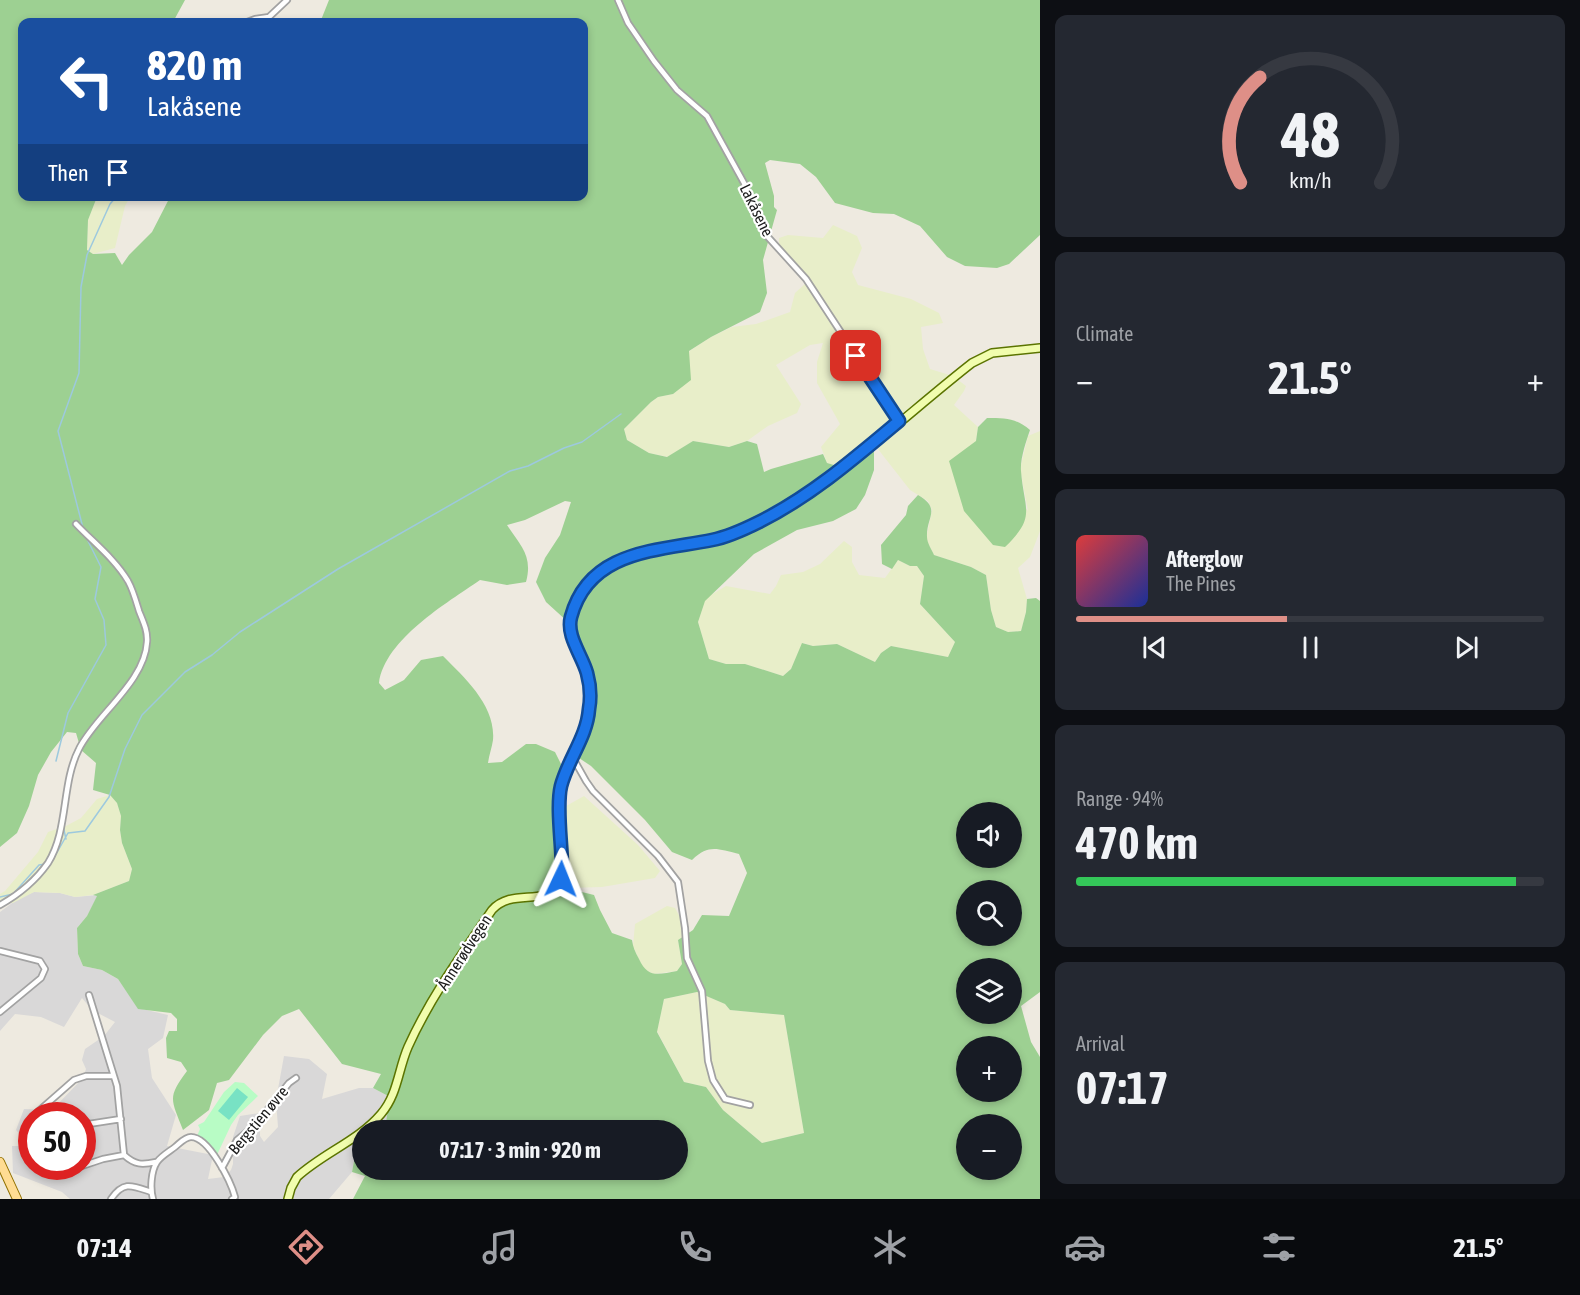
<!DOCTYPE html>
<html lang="en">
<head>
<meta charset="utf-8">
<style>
  :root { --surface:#171b24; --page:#242831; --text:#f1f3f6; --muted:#9ea1a6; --line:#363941; --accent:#de8f87 }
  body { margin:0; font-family:"Asap Condensed",sans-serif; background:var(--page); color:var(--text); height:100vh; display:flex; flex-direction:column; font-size:22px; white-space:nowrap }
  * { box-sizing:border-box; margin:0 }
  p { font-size:20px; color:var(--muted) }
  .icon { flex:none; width:33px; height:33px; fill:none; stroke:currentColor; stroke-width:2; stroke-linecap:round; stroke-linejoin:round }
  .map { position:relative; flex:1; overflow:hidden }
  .drawer { display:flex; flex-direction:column; gap:15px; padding:15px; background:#0d0f14; width:540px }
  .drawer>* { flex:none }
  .banner { position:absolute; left:18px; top:18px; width:570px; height:183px; border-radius:12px; box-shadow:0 3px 9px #0003; background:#1a4fa0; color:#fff; overflow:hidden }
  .fabs { position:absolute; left:956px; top:802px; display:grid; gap:12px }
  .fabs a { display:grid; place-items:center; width:66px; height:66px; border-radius:50%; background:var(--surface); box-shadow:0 3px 9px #0003; font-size:30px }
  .speed { position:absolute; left:18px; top:1102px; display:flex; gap:12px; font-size:30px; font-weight:700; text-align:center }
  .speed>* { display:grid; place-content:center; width:78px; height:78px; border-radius:50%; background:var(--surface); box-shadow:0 3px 9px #0003; line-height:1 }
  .speed .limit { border:9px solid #d22; background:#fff; color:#111 }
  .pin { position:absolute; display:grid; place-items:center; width:51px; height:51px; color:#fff; margin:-26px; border-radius:12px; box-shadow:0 3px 9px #0006 }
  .me { position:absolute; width:66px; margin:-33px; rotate:2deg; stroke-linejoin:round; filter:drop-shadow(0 0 4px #0008) }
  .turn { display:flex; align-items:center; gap:21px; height:126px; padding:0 30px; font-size:27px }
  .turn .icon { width:78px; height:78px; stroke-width:2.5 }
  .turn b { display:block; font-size:42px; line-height:51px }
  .then { display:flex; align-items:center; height:57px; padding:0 30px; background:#0003; gap:12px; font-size:22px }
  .big { font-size:45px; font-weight:700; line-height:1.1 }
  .drawer .tile { flex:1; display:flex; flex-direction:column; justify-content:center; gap:9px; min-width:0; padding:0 21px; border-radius:12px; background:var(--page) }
  .drawer .dial { align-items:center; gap:0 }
  .dial svg { height:156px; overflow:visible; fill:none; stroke:var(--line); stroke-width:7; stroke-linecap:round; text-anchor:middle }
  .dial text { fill:var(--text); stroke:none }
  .song { display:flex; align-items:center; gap:18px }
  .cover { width:72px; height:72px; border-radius:9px; background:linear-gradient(135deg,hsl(0 70% 55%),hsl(230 70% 35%)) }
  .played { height:6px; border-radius:3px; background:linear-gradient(90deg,var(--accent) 45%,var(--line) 45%) }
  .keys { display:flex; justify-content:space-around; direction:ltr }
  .heat { display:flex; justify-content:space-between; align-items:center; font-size:33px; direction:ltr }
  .charge { height:9px; border-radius:4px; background:linear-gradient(90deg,#34c759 94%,var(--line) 0) }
  .trip { position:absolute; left:352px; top:1120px; width:336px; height:60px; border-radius:30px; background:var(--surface); box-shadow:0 3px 9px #0003; font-weight:700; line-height:60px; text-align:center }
  .dock { display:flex; height:96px; justify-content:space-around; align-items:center; background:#090b0e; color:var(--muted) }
  .dock .icon { width:42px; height:42px }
  .dock .on { color:var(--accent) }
  .dock b { font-size:27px; color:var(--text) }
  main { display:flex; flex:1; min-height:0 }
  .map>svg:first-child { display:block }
  .residential { fill:#d9d8d8; fill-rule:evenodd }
  .farmland { fill:#e8eec9 }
  .forest { fill:#9dd092; fill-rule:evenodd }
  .park { fill:#b8fcc5 }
  .pitch { fill:#78e2c4 }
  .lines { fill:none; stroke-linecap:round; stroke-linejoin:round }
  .stream { stroke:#9dc9de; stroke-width:1.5 }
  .minor-casing { stroke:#a2a2a2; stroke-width:8 }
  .secondary-casing { stroke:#5b7400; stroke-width:10 }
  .primary-casing { stroke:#927100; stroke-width:10 }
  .minor { stroke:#fff; stroke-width:4.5 }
  .secondary { stroke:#f1fdae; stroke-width:7 }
  .primary { stroke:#ffdc93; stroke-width:8 }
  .route-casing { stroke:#114b97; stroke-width:15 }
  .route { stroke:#1a73e8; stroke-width:10 }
  .labels { text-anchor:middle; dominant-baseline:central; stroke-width:4.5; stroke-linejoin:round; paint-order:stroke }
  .street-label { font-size:16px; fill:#1b1b1b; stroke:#fff }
</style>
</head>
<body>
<main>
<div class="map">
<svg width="1040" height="1199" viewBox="0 0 1040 1199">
  <rect width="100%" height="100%" fill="#eeeae0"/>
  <path class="residential" d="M34 892 60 893 75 897 98 895 87 916 77 928 78 954 83 966 102 970 118 979 138 1008 168 1015 163 1038 148 1049 152 1078 176 1115 167 1146 213 1155 208 1179 224 1177 231 1170 233 1164V1137L240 1116 260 1113V1136L264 1142 278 1127 276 1100 284 1056 309 1059 327 1074 322 1099 359 1088H373L390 1097 386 1123 360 1129 352 1172 329 1199H70L62 1192 13 1173 12 1146H19L27 1142 16 1130 24 1109 52 1110 83 1078 86 1069 82 1060 85 1049 104 1036 115 1022 92 1010 82 998 64 1027 41 1017 15 1014 0 1031V912L19 898ZM32 1116H82V1167H32Z"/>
  <path class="farmland" d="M97 197H130L125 206 115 248 93 254 87 250 88 220Z
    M833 225 857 236 862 248 852 272 858 285 911 299 939 313 943 323 921 327 923 349 930 369 953 376 966 386 964 391 954 405 978 427 976 441 1028 511 1020 469 1028 436 1040 431V531L1030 557 1018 568 1027 599 1026 612 1021 631 1008 632 996 627 991 610 986 575 971 567 934 555 926 539 932 510 928 501 910 490 874 444 841 467 827 463 821 447 840 424 817 383V362L823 343 810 345 776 365 801 404 797 413 768 426 747 441 729 447 693 441 668 457 649 453 627 440 624 429 651 402 658 397 673 394 690 380 688 352 711 337 732 327 756 324 790 312 795 293 806 283 779 246V238L788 235 823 238Z
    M844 541 852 547V562L859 575 885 578 898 560 910 566H917L924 576 920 604 955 642 948 657 891 646 881 653 875 662 837 644 813 646 803 643 791 669 783 676 745 664H726L709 659 698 622 704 601 709 596 726 586 770 594 776 586 781 575 803 572 820 564Z
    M110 795 117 803 121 816 120 830 122 843 132 869 129 881 93 895 75 897 60 893 34 892 13 903 0 902V894L5 891 38 852 48 832 66 826 81 818 97 799Z
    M584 796 638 845 660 871 655 878 602 887 568 888 554 885 557 852 553 835 559 810Z
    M667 906 675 908 680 917 683 937 678 940 682 964 677 971 654 974 643 969 633 946 635 924Z
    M697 992 725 1004 730 1010 784 1015 804 1133 762 1143 723 1110 706 1087 684 1082 657 1031 664 999Z"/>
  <path class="forest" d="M0 0H185L173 22H22V196L97 197 88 220 87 250 93 254 115 253 122 265 129 255 152 232 170 197 584 196V22H318L321 20 329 0H1040V235L1009 264 997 268 965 266 947 257 920 226 894 214 873 213 835 203 816 177 800 164 770 160 765 163 774 196V207L777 210 763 260 767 293 760 312 711 337 689 351 691 380 673 394 658 397 651 402 624 429 627 440 649 453 667 457 693 441 729 447 747 441 757 444 764 472 771 469 823 454 827 463 841 467 874 444V470L865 495 856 509 833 521 797 530 754 554 705 601 698 622 709 659 726 664H745L783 676 791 669 802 643 813 646 837 644 875 662 881 653 891 646 948 657 955 642 920 604 924 576 917 566H910L898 560 892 569 882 564 881 545 906 515 908 506 918 495C942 509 926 517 927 537 927 543 932 550 934 555L971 567 986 575 991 610 996 627 1008 632 1021 631 1026 612 1027 599 1036 598 1040 601V992L1021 1006 1031 1042 1040 1057V1199H353L365 1176 352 1172 360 1129 386 1122 390 1097 373 1088 381 1074 342 1064 299 1009 282 1016 263 1035 229 1080 217 1083 209 1110 183 1130C171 1099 167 1098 187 1071L181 1062 167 1058 166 1038 169 1031H177V1019L171 1013 138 1009 118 979 102 970 83 966 78 954 77 928 87 916 97 896 93 895 129 881 132 869 122 843 120 830 121 816 117 803 110 795 93 790 96 763 81 750 76 733 67 732 51 752 38 775 29 806 17 833 0 847ZM565 501 571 502 560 535 545 558 536 582 546 602 568 622 588 668V728L579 758 591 766 645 820 672 852 692 860C709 844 717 849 739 854L747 873 729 916 702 915 693 930 678 940 682 964 677 971C659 974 648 979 639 959 635 952 633 947 632 940L612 933 600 910 594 895 554 885 557 851 553 835 559 810 565 772 555 752 536 744H526L502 762 488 763C489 755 492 747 493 740 496 706 465 678 443 656L421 660 404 680 385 690 379 683C385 639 447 603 480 580L507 585 526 582C533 556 521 546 507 525L525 520ZM966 813H1011V858H966ZM966 891H1011V936H966ZM966 969H1011V1014H966ZM697 992 725 1004 730 1010 784 1015 804 1133 762 1143 723 1110 706 1087 684 1082 657 1032 664 999ZM966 1047H1011V1092H966ZM966 1125H1011V1170H966ZM363 1131H678V1170H363Z
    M987 418C1005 418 1016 418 1030 430 1026 442 1020 459 1021 471 1024 510 1037 516 1005 547L993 545 964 511 949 461 976 441 978 427Z"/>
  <path class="park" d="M235 1082 244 1083 258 1096 238 1115 231 1125 216 1157 197 1136 200 1129 198 1125 204 1122 224 1092Z"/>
  <path class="pitch" d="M237 1088 248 1097 229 1120 218 1111Z"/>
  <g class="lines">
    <path class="stream" d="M83 528 58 431 79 373 81 287 87 255 110 204 117 196
      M56 761 68 713 106 645 104 620 95 599 101 567 85 535
      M63 826 66 839
      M51 863 68 833 85 831 109 797 125 749 142 715 185 672 212 655 240 632 338 569 510 471 528 466 564 448 582 442 621 414
      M0 897 13 894 39 865 46 864"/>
    <defs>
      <path id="minor" d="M618 0 628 23 654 61 677 90 707 116 744 183 767 236 806 279 899 421
        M247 22 255 19 269 17
        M267 22 269 17 287 0
        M573 758 586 781 593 791 658 856 678 882 685 928 687 958 702 991 708 1061 713 1080 725 1099 750 1105
        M0 905C18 895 36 880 48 863 69 829 61 784 79 749 95 716 145 682 147 642 148 631 143 621 139 611 136 601 133 590 128 581 115 559 93 542 76 524
        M0 951 40 961 45 969 41 978 0 1012
        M89 995 117 1086 124 1155
        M33 1116 74 1080 86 1076H113
        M32 1118C22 1129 21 1140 32 1151
        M82 1125 121 1119
        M82 1166 103 1159 124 1155C135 1165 142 1165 156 1162
        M71 1167H76
        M222 1168 237 1140 254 1126 289 1083 296 1078
        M111 1199C124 1180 133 1186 151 1192
        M153 1199C150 1189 151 1171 157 1162 161 1156 170 1151 175 1147 180 1143 185 1137 191 1137 209 1137 231 1182 235 1197L232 1199"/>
      <path id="secondary" d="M288 1199 291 1188 297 1177C323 1153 358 1141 381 1114 398 1094 398 1070 408 1047 430 998 462 954 492 910 512 888 543 906 557 886 568 870 559 818 560 797 561 765 587 740 590 707 591 688 588 672 580 655 577 647 571 638 570 630 568 616 578 599 585 588 615 541 684 552 730 534 822 498 895 423 972 363L992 353 1040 348"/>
      <path id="primary" d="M0 1162 17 1199"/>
    </defs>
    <use href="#minor" class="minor-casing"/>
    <use href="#secondary" class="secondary-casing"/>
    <use href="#primary" class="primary-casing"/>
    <use href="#minor" class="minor"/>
    <use href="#secondary" class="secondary"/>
    <use href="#primary" class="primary"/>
  </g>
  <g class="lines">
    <defs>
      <path id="route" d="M561 879 562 868C562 844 556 807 561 786 568 759 587 737 589 709 591 698 590 684 587 673 582 655 566 636 571 617 589 550 657 551 712 540 728 537 745 529 759 522 811 496 855 458 899 421L856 356"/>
    </defs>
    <use href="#route" class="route-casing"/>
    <use href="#route" class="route"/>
  </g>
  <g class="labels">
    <g class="street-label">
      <text transform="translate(757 210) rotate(64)">Lakåsene</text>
      <text transform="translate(464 952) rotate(-57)">Ånnerødvegen</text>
      <text transform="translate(258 1120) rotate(-50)">Bergstien øvre</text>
    </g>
  </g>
</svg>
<div class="fabs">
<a><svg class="icon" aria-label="sound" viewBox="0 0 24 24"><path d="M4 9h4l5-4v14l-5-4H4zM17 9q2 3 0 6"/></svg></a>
<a><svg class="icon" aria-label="search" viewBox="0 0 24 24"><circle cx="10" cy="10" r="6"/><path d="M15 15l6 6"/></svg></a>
<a><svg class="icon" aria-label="layers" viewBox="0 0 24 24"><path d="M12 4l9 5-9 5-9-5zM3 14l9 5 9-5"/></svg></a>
<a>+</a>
<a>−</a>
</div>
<div class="speed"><div class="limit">50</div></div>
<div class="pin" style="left:856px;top:356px;background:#d93025"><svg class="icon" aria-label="arrive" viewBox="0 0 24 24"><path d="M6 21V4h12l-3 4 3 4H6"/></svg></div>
<svg class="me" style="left:561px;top:879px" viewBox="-20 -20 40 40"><path d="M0-17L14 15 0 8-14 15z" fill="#1a73e8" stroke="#fff" stroke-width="4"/></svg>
<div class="trip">07:17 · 3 min · 920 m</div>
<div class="banner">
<div class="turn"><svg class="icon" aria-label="left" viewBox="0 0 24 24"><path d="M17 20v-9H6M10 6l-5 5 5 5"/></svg><div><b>820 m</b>Lakåsene</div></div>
<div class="then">Then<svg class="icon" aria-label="arrive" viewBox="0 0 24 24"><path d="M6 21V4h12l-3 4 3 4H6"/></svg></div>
</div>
</div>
<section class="drawer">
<div class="tile dial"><svg viewBox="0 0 100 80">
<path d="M14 69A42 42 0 1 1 86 69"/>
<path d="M14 69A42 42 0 0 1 24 15" stroke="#de8f87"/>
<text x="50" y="56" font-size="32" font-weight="700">48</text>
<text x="50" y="72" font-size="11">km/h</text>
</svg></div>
<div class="tile"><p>Climate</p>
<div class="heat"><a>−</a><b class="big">21.5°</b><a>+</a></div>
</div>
<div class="tile">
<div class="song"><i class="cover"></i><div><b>Afterglow</b><p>The Pines</p></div></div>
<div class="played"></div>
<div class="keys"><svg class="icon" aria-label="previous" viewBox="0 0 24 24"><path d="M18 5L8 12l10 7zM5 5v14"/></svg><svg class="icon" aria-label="pause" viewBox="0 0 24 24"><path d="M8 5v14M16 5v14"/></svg><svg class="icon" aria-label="next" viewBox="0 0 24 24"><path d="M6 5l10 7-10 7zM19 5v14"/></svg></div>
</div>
<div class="tile"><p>Range · 94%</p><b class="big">470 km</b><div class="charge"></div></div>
<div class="tile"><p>Arrival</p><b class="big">07:17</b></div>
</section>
</main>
<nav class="dock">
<b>07:14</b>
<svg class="icon on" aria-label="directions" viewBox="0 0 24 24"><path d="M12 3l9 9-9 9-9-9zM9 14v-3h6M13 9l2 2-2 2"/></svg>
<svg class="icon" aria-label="music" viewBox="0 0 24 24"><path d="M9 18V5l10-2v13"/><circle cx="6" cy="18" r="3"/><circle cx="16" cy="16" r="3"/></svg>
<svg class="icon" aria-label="phone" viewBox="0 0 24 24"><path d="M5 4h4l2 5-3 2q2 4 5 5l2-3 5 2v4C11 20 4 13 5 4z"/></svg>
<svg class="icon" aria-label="climate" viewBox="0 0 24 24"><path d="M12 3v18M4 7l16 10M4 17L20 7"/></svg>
<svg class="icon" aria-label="car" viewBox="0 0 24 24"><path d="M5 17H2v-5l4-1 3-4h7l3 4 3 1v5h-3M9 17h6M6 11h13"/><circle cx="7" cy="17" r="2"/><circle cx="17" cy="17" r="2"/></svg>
<svg class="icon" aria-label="filters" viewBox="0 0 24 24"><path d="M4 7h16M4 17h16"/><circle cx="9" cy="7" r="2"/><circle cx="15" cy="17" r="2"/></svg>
<b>21.5°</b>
</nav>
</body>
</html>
